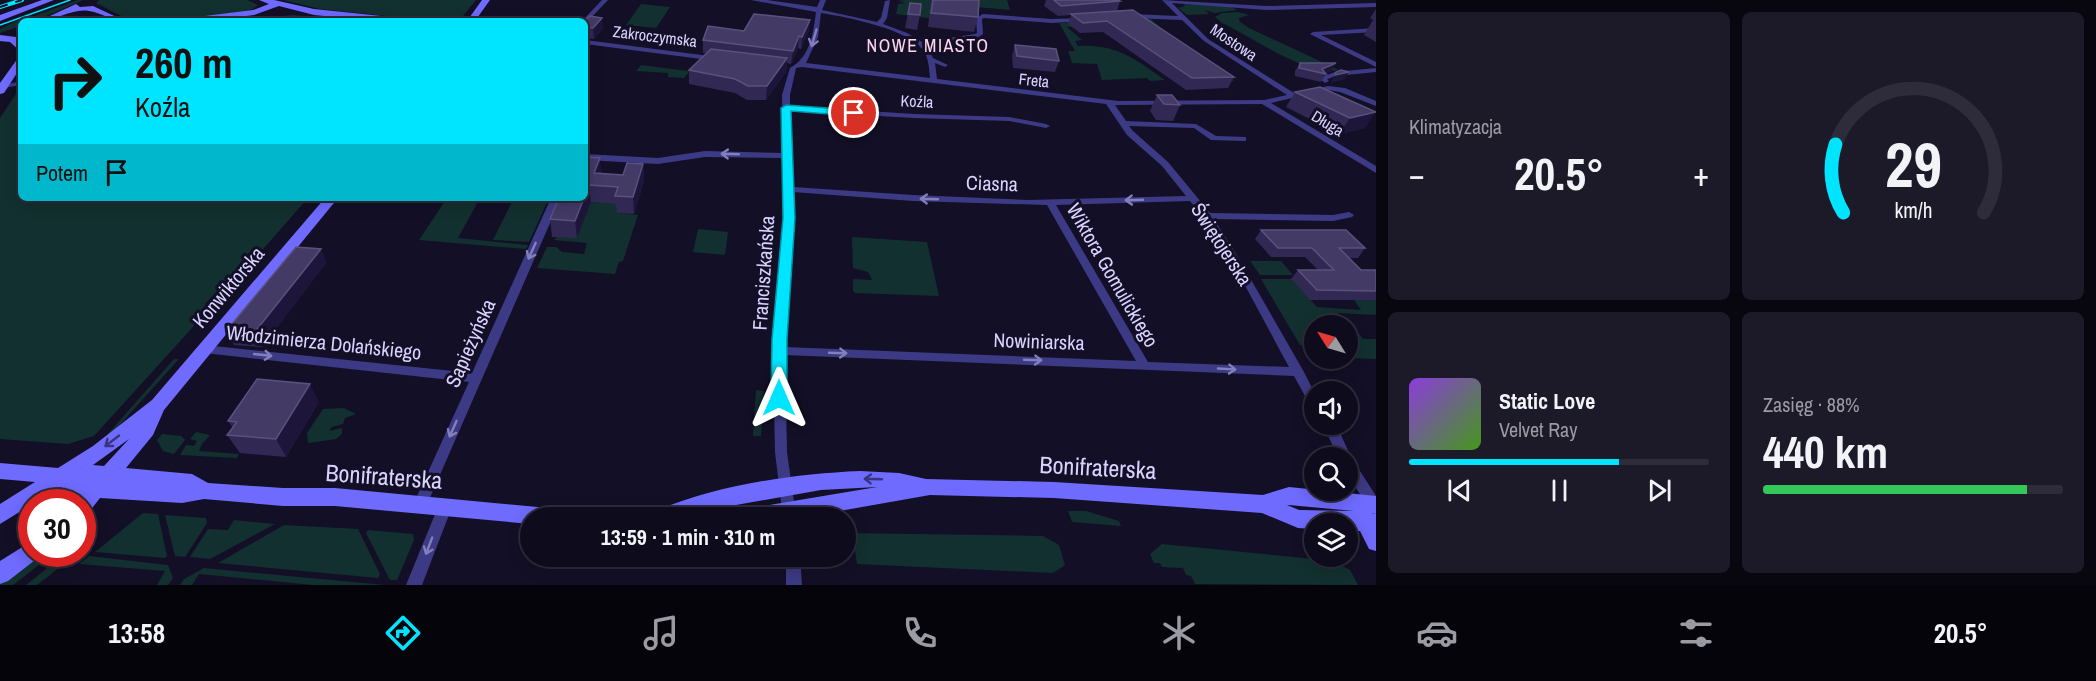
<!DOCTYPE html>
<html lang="pl">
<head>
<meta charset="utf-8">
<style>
  :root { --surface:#0e0b1c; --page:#1c1929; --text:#f1f3f6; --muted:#9b9ba3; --line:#2e2b3b; --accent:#00e5ff }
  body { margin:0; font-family:"Archivo Narrow",sans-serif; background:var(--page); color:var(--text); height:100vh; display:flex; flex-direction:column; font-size:22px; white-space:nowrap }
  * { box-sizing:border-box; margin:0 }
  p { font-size:20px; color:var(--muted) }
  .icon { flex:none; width:33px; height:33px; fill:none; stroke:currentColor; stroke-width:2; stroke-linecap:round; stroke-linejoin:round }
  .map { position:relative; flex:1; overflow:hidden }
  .sheet { display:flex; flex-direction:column; gap:12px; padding:12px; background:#08060f; width:720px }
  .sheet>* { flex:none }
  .guide { position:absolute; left:18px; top:18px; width:570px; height:183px; border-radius:9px; box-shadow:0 3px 15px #0003,0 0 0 2px var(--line); background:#00e5ff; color:#111; overflow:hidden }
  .needle { width:39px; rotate:307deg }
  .tools { position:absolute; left:1304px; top:315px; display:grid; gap:12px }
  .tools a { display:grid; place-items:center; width:54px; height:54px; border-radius:50%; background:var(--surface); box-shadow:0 3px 15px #0003,0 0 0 2px var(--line); font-size:30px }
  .speed { position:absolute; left:18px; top:489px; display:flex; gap:12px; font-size:30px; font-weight:700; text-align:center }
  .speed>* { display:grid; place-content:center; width:78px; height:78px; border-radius:50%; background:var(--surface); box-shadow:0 3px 15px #0003,0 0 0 2px var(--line); line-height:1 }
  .speed .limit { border:9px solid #d22; background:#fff; color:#111 }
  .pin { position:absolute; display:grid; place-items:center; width:51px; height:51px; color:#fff; margin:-26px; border:3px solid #fff; border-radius:50%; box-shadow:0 2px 6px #0007 }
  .me { position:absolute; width:66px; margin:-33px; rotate:0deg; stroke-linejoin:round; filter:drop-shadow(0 0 4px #0008) }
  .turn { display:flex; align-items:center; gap:21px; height:126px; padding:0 18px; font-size:27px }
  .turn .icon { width:78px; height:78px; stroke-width:2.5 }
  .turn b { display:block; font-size:42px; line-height:51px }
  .then { display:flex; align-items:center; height:57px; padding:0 18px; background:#0003; gap:12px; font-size:22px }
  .big { font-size:45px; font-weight:700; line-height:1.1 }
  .sheet .card { flex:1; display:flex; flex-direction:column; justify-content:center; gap:9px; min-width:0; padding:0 21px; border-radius:9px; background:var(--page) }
  .sheet .dial { align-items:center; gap:0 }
  .dial svg { height:156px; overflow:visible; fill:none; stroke:var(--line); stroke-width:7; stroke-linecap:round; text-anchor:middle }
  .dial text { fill:var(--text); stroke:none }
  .song { display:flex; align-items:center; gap:18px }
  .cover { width:72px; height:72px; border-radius:9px; background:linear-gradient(135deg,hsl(270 70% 55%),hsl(100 70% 35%)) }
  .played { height:6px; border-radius:3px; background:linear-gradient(90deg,var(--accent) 70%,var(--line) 70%) }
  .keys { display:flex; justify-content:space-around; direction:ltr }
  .heat { display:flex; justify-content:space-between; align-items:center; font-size:33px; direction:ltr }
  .charge { height:9px; border-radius:4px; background:linear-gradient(90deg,#34c759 88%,var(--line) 0) }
  .sheet .tiles { flex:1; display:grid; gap:12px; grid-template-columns:repeat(2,1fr) }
  .trip { position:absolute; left:520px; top:507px; width:336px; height:60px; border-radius:30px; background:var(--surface); box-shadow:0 3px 15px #0003,0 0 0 2px var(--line); font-weight:700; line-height:60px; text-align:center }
  .tab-bar { display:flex; height:96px; justify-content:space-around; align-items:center; background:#06040b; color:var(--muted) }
  .tab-bar .icon { width:42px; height:42px }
  .tab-bar .current { color:var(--accent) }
  .tab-bar b { font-size:27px; color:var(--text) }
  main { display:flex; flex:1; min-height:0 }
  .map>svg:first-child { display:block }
  .green { fill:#12302f }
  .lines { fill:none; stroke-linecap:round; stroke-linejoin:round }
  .street { fill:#3d3a85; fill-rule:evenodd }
  .secondary { fill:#6f6bff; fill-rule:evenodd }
  .tram { stroke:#00e5ff; stroke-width:1.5 }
  .rail-casing { stroke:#00e5ff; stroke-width:4 }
  .rail { stroke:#130f26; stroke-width:2; stroke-dasharray:8; stroke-linecap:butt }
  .wall { fill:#312854 }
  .shaded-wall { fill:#1d163a }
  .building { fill:#433a66; stroke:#5a527e; stroke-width:1.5 }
  .oneway { stroke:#837fbc }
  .oneway2 { stroke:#38347d }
  .route { fill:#00e5ff; stroke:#0095a6; stroke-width:1.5 }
  .labels { text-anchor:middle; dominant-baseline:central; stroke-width:6; stroke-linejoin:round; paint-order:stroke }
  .far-street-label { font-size:16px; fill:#d9d4ff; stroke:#130f26 }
  .far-quarter-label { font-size:18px; letter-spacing:1.5px; fill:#ffd6f0; stroke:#130f26 }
  .street-label { font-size:20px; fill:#d9d4ff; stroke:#130f26 }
  .near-street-label { font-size:24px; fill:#d9d4ff; stroke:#130f26 }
</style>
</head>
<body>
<main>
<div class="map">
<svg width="1376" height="585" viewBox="0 0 1376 585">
  <rect width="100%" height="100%" fill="#130f26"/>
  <path class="green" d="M78 0H83L35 21H21V26L0 33V29L22 18 26 19Z
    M99 0H247L258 5 253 9 245 11C213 15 166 27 134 20 121 17 108 9 96 3Z
    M283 0H476L459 21H434L320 9Z
    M905 0H1007L1010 10 931 3 942 20 896 14 898 4 906 3 898 1Z
    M641 4 670 7 656 28 626 25Z
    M1184 4 1229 6 1237 10 1214 13 1205 10 1209 14 1187 15 1178 8 1185 6Z
    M1238 12 1249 15 1239 18 1240 22 1249 28 1339 70C1304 76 1253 37 1222 23L1215 17 1222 13Z
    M292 15 364 21H229Z
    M1117 19H1151L1175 41 1234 81 1219 83 1131 22 1067 27 1082 40 1075 41 1078 46C1117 44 1135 59 1165 80L1150 81 1147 78 1102 80 1097 64 1072 63 1068 51H1075L1059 23Z
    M641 65 688 71H690L684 78 668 77V73L636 71Z
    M21 86V198H308L250 264H243L205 304 212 306 94 436 68 444 0 439V118Z
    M447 198H480L458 238 528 245 526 249 419 240Z
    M514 198H549L529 242 493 240Z
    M591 202 620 204 617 213 638 215 623 261 619 262 615 274 537 268 547 247H556L562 252 584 254 587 243 554 240Z
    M698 229 728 232 725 255 693 252Z
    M852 237 927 242 939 296 855 293 853 291V279L872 280 868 272 853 268Z
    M1250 261H1281L1293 275H1260Z
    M1261 279H1291L1317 307 1361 310 1354 300H1376V315L1338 313 1353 326 1363 339H1376V359L1347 358V326H1314V358H1307L1303 351H1308L1306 346 1300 345Z
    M174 359H179L109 437 106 436Z
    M756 390 764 391 761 436H753Z
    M344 408 356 414 345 418 343 424 332 427 329 431 342 428V434L336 439 308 443 307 433 323 409Z
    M196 432 210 435 202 444 199 451 239 454 237 458 180 455 186 445 194 446 197 441 190 439Z
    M162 434 181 436 185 440 174 454 163 451 157 440Z
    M1068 511H1086L1119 521 1121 526 1072 522Z
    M143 513 158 514 167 556 165 558 95 552Z
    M165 515 206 518 207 523 185 557 175 556Z
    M234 520 275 524 210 559 190 557 208 529 228 530Z
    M284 525 358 529 380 574 378 578 218 563Z
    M368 530 413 534 414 540 397 580H390L366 533Z
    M846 533 1043 536 1059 545 1065 565 1053 573 857 564 855 551H846Z
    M1162 544 1334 561 1350 570 1358 585 1195 584 1191 576 1186 575 1183 568 1162 567 1160 563H1154L1150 554Z
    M37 554H53L13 585H0V582Z
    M65 554H77L37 585H26Z
    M89 556 168 565 173 578 168 585H157L165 571 79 564Z
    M204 568 385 585H386H313L199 574 192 585H180L184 579Z"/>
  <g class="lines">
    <path class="street" d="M602 0H608L587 22 582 21Z
      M751 0H767L817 7 820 0H826L822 10 877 22 881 18 885 1 890 0 887 18 883 24 907 33 922 42 975 34 977 33 976 18 983 14 1052 19 1084 18 1085 19 1082 21 1052 23 984 18 982 19 983 34 979 37 926 45 933 58 948 65 945 67 935 63 937 79 1118 101 1264 100 1287 95 1204 41 1182 20 1131 18 1128 16 1131 14 1178 16 1162 0 1266 6 1376 3V7L1266 10 1172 3 1208 39 1294 93 1328 86 1345 88 1376 101V106L1340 92 1328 90 1298 97 1295 99 1292 98 1271 103 1376 166V173L1262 104 1115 105 1126 121 1196 124 1216 136 1246 137V141H1243L1211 140 1194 128 1129 126 1133 131 1168 162 1210 213 1333 215 1349 212 1354 215 1352 217 1333 221 1214 219 1238 257 1304 372 1314 392V407L1310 405 1294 376 785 355 787 452 796 516 795 518H783L775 452 773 351 784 218 783 158 705 157 658 164 585 160V154L658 158 705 151 783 153 782 95 790 68C810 57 813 35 816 12ZM821 13C847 17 908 29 923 50 929 58 929 69 930 78L806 63 818 37ZM802 67 1106 104 1127 135 1162 166 1186 196 1028 200 913 195 793 187 792 158 793 156 792 154 790 111 914 118 1009 121 1046 128 1050 126 1046 124 1009 117 914 114 790 106V95L796 68ZM793 192 913 201 1047 205 1136 361 785 347 794 218ZM1190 201C1230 251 1258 311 1289 367L1148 362 1056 205Z
      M1376 28V32L1321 35 1376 62V67L1310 34 1313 32Z
      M585 40 717 57 720 59 717 61 585 44Z
      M1376 68V72L1336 76 1327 79 1329 81 1325 83 1319 78 1335 72Z
      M21 81V85L4 88 0 86Z
      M551 198H561L425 509 420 511 415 509 413 505 469 382 204 353 200 352 198 349 200 346 204 345 472 373Z
      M1323 424H1336L1351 457 1376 496V510L1369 509 1347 473V458H1338Z
      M445 501 450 503 452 507 422 585H406L438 507 440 503Z
      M786 556H800L802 585H786Z"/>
    <path class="secondary" d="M42 0H54L0 21V15Z
      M259 0H274L314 9 401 18 405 21H375L314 15 279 6 254 15 208 21H185L189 18 253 10 269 4Z
      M482 0H490L475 21H467Z
      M76 4 80 7 93 6 125 21C110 21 103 13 89 11 72 8 56 21 39 21Z
      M0 35 16 37 21 43V52L10 42 0 41Z
      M21 57V67L4 93 0 94V83L18 58Z
      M325 198H338L164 410 153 435 126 468 192 474 208 483 283 488H335L559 509 566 512 569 518H531V524L335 506H283L204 499 182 503 100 498 89 512 82 515V502H74L79 496 60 487 0 524V504L35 482 0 479V463L58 468 93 446 152 400ZM129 439 104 466 93 465Z
      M860 471 899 473 926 479 1054 482 1263 495 1289 487 1376 496V514L1371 513 1376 514V551L1369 549 1360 531H1347V524H1314V529L1298 528 1262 513 1054 498 930 495 800 518H735L738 512 745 509 877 487 821 490 736 505 684 518H650L653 512C717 485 791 474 860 471ZM1287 505H1289L1354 511 1299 510Z
      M32 541V554H41L39 557 8 581 0 584V561Z"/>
    <path class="tram" d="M0 25 70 0"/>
    <defs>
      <path id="rail" d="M0 7 22 0"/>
    </defs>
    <use href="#rail" class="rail-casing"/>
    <use href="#rail" class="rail"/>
  </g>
  <path class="wall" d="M931 0H979L978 17 974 32 928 27Z
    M1046 0H1118L1120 1 1117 11 1234 77 1228 88 1186 90 1103 32 1080 33 1068 24 1071 15 1058 16 1044 6Z
    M910 3 920 15 917 30 905 28Z
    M1376 9V42L1364 35 1373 20 1370 18Z
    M585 21 603 29 594 39 585 38Z
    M744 31H809L801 49 798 48 791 64 787 63 786 72 766 100H747L735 93 689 84V70L707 53H703V40Z
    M1015 45 1059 61 1055 72 1013 68 1012 56Z
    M1300 63 1331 71 1325 74H1326L1321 82 1295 76V71Z
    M1320 87 1365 128 1339 134 1286 107 1295 92Z
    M1157 95 1180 105 1173 121 1156 120 1150 111Z
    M585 157 601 174 623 175 643 164 644 181 634 214 617 213 616 204 591 202 577 238 552 237 550 219Z
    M1261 230 1365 248 1358 258H1349L1361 270H1376V300H1310L1291 279 1298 270H1318L1305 257H1271L1255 239Z
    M321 249 326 263 262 347 234 345 226 331Z
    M319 402 286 457 240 453 227 435 233 428 228 421Z"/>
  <path class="shaded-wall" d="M602 18 603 29 594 39 593 28Z
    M810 20 809 31 801 49 802 37Z
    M799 36 798 48 791 64 793 51Z
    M787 58 786 72 766 100 767 86Z
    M1336 63 1331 71 1324 74 1322 69Z
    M1349 72 1344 80 1330 83 1335 75Z
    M1376 112 1365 128 1339 134 1350 118Z
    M600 158 602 175 594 173Z
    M643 164 644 181 634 214 633 197Z
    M589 185 591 202 577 238 575 221 584 198H585Z
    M321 249 326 263 262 347 254 333Z
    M310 384 319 402 286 457 276 439Z"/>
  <path class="building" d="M933 0H979L978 17 931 13Z
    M1054 0H1118L1120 1 1061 6Z
    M910 3 921 4 920 15 908 14Z
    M1133 10 1234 77 1192 78 1107 21 1083 23 1071 14Z
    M754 14 810 20 802 37 799 36 793 51 703 40 708 26 744 31Z
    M590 16 602 18 593 28 585 27V21Z
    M1015 45 1056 49 1059 61 1017 56Z
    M711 49 787 58 767 86H748L735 79 689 70Z
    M1300 63H1336L1322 69 1326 74 1299 68Z
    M1341 70 1349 72 1335 75 1336 72Z
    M1320 87 1376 112 1350 118 1295 92Z
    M1157 95H1172L1180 105 1164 104Z
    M585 157 600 158 594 173 623 175 627 163 643 164 633 197 615 196 618 187 589 185 585 196Z
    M559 198H584L575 221 550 219Z
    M1261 230H1346L1365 248H1339L1361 270H1376V291L1317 290 1298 270H1334L1312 248H1278Z
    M296 247 321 249 254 333 226 331Z
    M257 379 310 384 276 439 227 435 237 422 228 421Z"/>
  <defs><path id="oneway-shaft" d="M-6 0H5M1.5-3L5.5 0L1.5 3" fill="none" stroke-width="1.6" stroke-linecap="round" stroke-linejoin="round" transform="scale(1.5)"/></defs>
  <g class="oneway">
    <use href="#oneway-shaft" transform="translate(814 38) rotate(106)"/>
    <use href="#oneway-shaft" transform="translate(730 154) rotate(-178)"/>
    <use href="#oneway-shaft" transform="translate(929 199) rotate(-178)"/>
    <use href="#oneway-shaft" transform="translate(1134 200) rotate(178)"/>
    <use href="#oneway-shaft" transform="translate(532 251) rotate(114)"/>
    <use href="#oneway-shaft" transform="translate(838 353) rotate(2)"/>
    <use href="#oneway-shaft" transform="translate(263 355) rotate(6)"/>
    <use href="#oneway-shaft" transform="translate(1033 360) rotate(2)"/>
    <use href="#oneway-shaft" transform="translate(1227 369) rotate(3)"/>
    <use href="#oneway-shaft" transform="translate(453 429) rotate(114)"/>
    <use href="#oneway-shaft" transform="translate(429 546) rotate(111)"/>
  </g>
  <g class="oneway2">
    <use href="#oneway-shaft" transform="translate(112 441) rotate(142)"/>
    <use href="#oneway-shaft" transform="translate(873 479) rotate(-178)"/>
  </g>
  <path class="route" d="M786 105 854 110 859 113 854 116 791 111 795 218 787 339V398L785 402H773L771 398 772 339 783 218 781 108Z"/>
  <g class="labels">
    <g class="far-street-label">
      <text transform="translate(655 36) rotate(7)">Zakroczymska</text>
      <text transform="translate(1234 42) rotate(34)">Mostowa</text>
      <text transform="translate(1034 80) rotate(6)">Freta</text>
      <text transform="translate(917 101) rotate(3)">Koźla</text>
      <text transform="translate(1328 123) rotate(31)">Długa</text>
    </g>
    <g class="far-quarter-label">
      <text x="928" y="45">NOWE MIASTO</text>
    </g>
    <g class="street-label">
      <text transform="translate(992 183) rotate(2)">Ciasna</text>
      <text transform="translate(1222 244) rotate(57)">Świętojerska</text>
      <text transform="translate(763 273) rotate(-86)">Franciszkańska</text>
      <text transform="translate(1113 275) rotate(60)">Wiktora Gomulickiego</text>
      <text transform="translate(228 287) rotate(-50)">Konwiktorska</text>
      <text transform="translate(1039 341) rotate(2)">Nowiniarska</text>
      <text transform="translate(324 342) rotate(6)">Włodzimierza Dolańskiego</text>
      <text transform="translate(470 343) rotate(-66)">Sapieżyńska</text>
    </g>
    <g class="near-street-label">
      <text transform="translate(1098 467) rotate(3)">Bonifraterska</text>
      <text transform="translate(384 476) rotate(4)">Bonifraterska</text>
    </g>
  </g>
</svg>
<div class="tools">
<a><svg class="needle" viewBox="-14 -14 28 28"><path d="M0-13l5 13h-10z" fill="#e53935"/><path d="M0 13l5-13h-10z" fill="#9b9ba3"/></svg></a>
<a><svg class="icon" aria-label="sound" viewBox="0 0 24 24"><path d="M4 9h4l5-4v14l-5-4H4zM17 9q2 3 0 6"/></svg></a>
<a><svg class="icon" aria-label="search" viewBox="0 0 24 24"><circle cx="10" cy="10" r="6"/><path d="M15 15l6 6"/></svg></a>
<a><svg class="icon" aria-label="layers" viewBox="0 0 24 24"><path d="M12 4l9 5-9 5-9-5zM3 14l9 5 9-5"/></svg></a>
</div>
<div class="speed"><div class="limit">30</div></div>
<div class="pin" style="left:854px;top:113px;background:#d93025"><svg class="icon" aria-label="arrive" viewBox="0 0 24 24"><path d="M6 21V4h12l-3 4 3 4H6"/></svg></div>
<svg class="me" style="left:779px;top:398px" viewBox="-20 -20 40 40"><path d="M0-17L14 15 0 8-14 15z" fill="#00e5ff" stroke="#fff" stroke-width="4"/></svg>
<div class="trip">13:59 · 1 min · 310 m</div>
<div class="guide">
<div class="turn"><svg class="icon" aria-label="right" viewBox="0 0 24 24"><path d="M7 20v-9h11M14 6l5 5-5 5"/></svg><div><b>260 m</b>Koźla</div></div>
<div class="then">Potem<svg class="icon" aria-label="arrive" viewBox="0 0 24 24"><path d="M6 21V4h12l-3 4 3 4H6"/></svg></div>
</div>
</div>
<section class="sheet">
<div class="tiles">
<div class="card"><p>Klimatyzacja</p>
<div class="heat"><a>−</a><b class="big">20.5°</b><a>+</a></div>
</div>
<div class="card dial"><svg viewBox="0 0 100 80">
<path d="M14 69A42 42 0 1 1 86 69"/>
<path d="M14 69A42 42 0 0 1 10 34" stroke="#00e5ff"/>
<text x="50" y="56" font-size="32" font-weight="700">29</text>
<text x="50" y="72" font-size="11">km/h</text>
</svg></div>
<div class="card">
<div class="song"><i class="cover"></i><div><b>Static Love</b><p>Velvet Ray</p></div></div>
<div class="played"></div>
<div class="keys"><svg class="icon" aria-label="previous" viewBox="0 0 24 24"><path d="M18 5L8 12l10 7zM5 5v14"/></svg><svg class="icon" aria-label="pause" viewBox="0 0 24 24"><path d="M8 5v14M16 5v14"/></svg><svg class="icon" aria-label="next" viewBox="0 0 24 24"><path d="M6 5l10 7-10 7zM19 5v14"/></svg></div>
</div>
<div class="card"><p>Zasięg · 88%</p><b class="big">440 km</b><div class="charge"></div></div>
</div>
</section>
</main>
<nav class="tab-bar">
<b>13:58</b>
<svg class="icon current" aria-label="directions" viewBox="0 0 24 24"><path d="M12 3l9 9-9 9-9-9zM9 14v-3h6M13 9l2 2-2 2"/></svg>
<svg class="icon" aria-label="music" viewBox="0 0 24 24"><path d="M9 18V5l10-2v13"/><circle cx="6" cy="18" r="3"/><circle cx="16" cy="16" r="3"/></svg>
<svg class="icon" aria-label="phone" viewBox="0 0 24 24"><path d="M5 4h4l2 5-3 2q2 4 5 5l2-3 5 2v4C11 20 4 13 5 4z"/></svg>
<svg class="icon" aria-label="climate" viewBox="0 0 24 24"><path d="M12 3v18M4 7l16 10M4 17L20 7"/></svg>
<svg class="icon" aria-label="car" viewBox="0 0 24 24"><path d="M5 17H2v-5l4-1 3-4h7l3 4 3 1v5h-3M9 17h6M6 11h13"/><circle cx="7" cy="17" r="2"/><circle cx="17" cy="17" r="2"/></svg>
<svg class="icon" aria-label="filters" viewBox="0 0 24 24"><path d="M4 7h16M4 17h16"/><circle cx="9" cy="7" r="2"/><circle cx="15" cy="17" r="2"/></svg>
<b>20.5°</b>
</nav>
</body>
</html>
